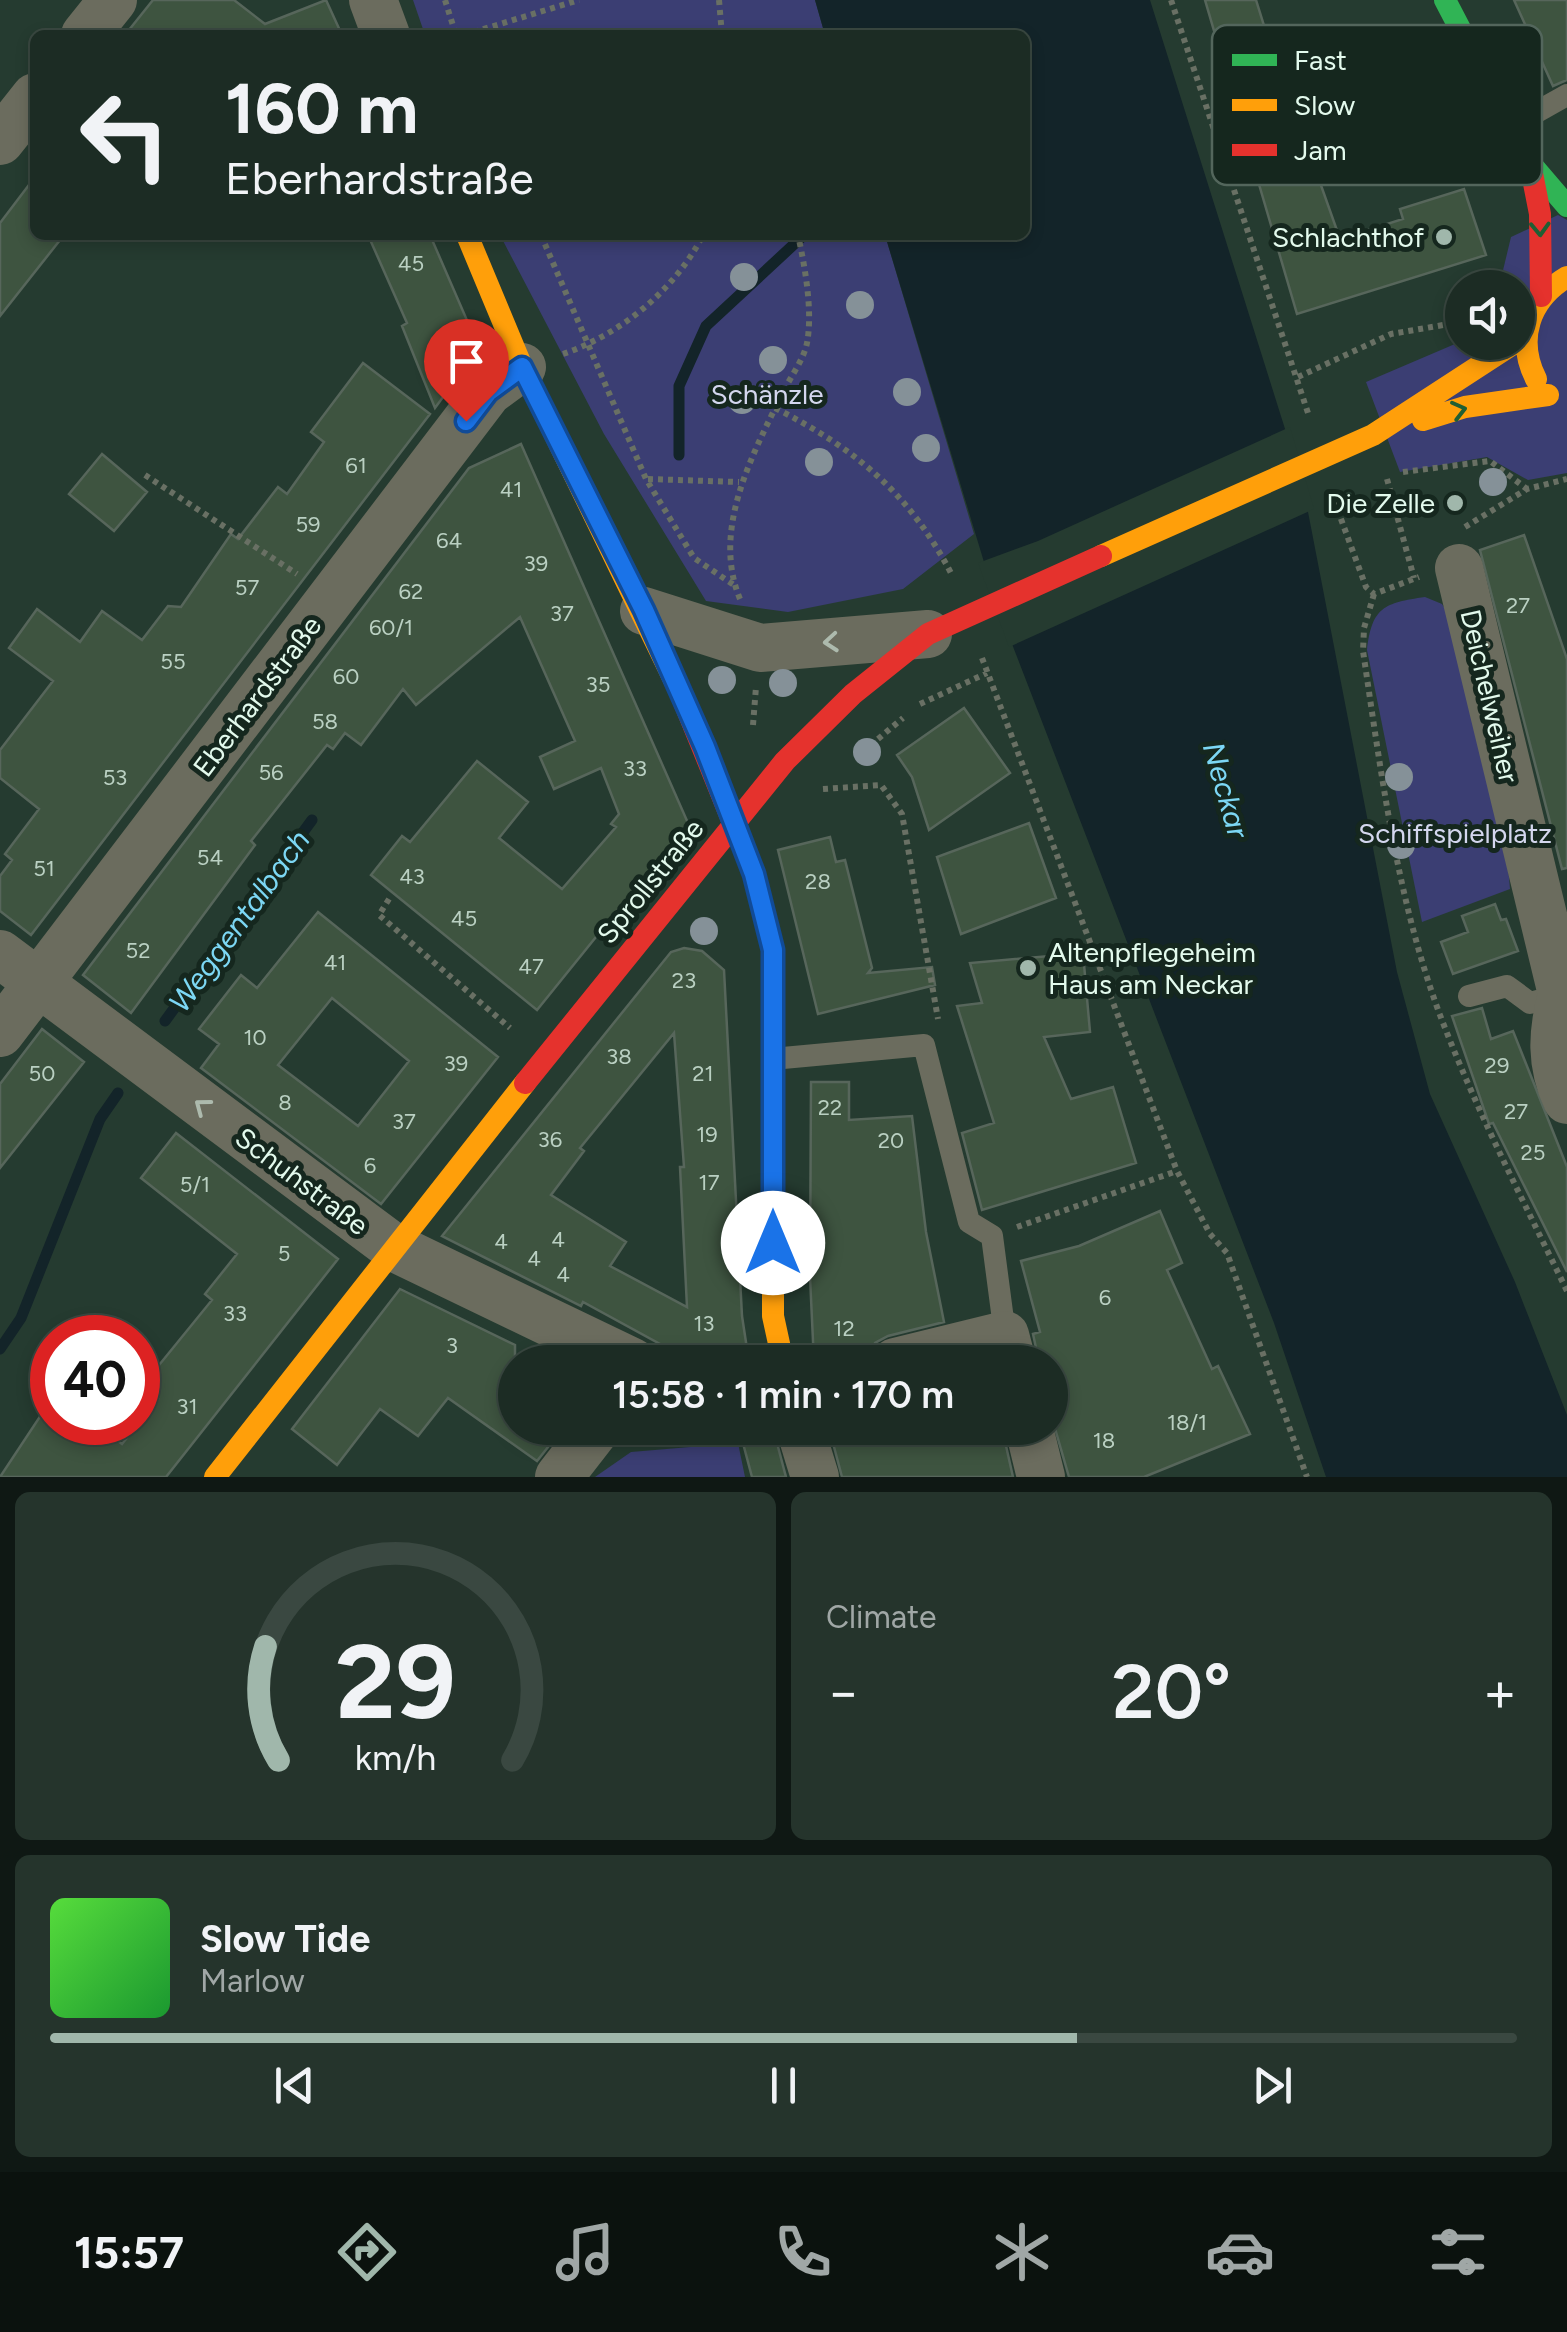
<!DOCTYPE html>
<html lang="en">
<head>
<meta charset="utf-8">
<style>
  :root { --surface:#1c2c24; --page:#25342c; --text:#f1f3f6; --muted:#a0a7a6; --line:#3a4841; --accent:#a0b7ab }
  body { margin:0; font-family:Figtree,sans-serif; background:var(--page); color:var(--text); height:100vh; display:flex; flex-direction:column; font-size:38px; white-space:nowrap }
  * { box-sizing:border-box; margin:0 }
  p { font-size:32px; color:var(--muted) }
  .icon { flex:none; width:55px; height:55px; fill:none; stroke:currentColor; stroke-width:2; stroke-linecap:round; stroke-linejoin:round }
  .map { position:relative; height:1477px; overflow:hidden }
  .details { display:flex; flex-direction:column; gap:15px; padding:15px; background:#0f1814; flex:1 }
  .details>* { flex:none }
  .banner { position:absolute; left:30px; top:30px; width:1000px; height:210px; border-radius:15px; box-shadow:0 5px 15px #0003,0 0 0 2px var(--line); background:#1c2c24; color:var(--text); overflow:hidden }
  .tools { position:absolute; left:1445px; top:270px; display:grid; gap:20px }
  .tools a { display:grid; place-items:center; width:90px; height:90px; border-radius:50%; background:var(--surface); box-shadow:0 5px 15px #0003,0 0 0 2px var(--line); font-size:50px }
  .speed { position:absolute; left:30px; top:1315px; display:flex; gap:20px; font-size:50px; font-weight:700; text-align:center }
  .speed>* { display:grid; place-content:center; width:130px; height:130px; border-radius:50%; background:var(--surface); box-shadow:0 5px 15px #0003,0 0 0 2px var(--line); line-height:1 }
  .speed .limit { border:15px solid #d22; background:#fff; color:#111 }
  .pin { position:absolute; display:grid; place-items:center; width:85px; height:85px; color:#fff; margin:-102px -42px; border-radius:50% 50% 50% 0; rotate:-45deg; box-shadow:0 0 10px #0007 }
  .pin .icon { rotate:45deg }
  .me { position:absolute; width:110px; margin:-55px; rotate:0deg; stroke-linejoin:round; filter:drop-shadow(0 0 8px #0008) }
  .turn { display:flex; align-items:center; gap:35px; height:210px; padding:0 30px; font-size:45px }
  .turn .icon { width:130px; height:130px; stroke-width:2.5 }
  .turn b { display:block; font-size:70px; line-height:85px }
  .big { font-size:75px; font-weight:600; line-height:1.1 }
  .details .tile { flex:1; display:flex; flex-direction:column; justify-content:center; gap:15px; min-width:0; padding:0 35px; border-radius:15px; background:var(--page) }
  .details .dial { align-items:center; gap:0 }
  .dial svg { height:260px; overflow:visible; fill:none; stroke:var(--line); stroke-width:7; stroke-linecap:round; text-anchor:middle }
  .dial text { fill:var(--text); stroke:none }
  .song { display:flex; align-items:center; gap:30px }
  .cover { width:120px; height:120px; border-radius:15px; background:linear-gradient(135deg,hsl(110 70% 55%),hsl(130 70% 35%)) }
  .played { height:10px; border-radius:5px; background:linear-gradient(90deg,var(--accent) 70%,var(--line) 70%) }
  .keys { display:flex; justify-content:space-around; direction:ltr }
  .heat { display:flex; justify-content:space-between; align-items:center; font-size:55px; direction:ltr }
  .details .tiles { flex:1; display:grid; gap:15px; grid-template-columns:1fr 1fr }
  .tile:last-child { grid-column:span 2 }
  .trip { position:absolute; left:498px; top:1345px; width:570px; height:100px; border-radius:50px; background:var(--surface); box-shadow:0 5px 15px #0003,0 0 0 2px var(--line); font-weight:600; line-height:100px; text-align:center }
  .tabs { display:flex; height:160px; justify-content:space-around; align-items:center; background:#0b120e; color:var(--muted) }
  .tabs .icon { width:70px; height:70px }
  .tabs .selected { color:var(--accent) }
  .tabs b { font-size:45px; color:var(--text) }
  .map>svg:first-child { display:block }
  .green { fill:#3b3e73 }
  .water { fill:#132429 }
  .pier { fill:#253b30 }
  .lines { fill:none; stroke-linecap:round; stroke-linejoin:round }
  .stream { stroke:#132429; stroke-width:11 }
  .building { fill:#3e5440; stroke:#57665b; stroke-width:2.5; fill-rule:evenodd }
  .path { stroke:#697064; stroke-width:6; stroke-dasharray:5 5; stroke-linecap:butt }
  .lane { stroke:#6b6c5e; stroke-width:22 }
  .street { stroke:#6b6c5e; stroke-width:48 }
  .fast { stroke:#30b455; stroke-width:22 }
  .slow { stroke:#ff9f0a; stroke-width:22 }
  .jam { stroke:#e5322d; stroke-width:22 }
  .tree { fill:#859198 }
  .oneway { stroke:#205f34 }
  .oneway2 { stroke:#adbaad }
  .route-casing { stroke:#114b97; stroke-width:25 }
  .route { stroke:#1a73e8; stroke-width:18 }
  .poi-dot { fill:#a0b7ab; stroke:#15271e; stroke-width:4 }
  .labels { text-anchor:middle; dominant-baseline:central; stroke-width:10; stroke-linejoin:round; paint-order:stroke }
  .number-label { font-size:22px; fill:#bad0c2 }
  .poi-label { font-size:28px; fill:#e3faed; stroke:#15271e; text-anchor:end }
  .park-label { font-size:28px; fill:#d4d7ee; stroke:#15271e }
  .street-label { font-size:28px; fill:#e3faed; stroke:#15271e }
  .water-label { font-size:30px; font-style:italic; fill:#7cd7f4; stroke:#15271e }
  .key { fill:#15271e; stroke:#53665c; stroke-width:2.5 }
  .key-label { font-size:28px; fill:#e3faed }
</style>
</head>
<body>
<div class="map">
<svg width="1567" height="1477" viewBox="0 0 1567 1477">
  <rect width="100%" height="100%" fill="#253b30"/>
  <path class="green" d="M413 0H815L825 35H425Z
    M1558 215 1567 220V473L1528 480 1487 457 1400 472 1366 382 1462 341 1518 342V288L1499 287 1511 237Z
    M500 235H885L974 534 903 589 788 612 706 601 604 434Z
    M1425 597 1442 604 1453 621 1504 819 1510 889 1422 922 1367 650C1372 607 1384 603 1425 597Z
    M738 1443 745 1477H595L631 1452Z"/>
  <path class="water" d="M815 0H1150L1303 486 1397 972 1430 1094 1515 1282 1567 1415V1477H1326L1274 1323 997 605 885 235H1025V35H825Z"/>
  <path class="pier" d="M1290 427 1314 509 1009 647 978 563 1038 541Z"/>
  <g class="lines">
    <path class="stream" d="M679 455V386L706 326 804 235
      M165 1021 312 820
      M0 1349 21 1318 100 1119 118 1093"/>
  </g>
  <path class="building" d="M153 0H234L265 24 326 0 342 35H125Z
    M1205 0H1256L1301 144 1306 143 1340 239 1403 219 1400 209 1464 189 1486 255 1297 314Z
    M1514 0H1567V80L1553 86Z
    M35 177V235H64L0 316V223Z
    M368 235H430L479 348 435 408 402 326 407 323Z
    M363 363 430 414 31 935 0 911V876L12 860 5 854 39 809 0 778V750L53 681 9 648 37 609 80 642 102 611 142 640 168 606 181 607 231 534 238 539 278 487 287 494 324 442 311 432Z
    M521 444 688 823 537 1010 371 875 402 836 410 842 477 761 528 802 499 838 562 889 616 827 611 824 619 814 601 768 554 789 540 757 575 741 520 617 416 705 403 689 361 745 345 733 333 749 327 745 251 841 255 845 131 1013 83 975 469 468Z
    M102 454 147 492 114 531 69 494Z
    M1524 535 1567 659V868L1562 869 1480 550Z
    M964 708 1010 773 929 830 912 777 897 755Z
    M1029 823 1056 898 961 934 937 857Z
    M830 837 836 862 845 860 872 968 868 973 932 967 935 985 818 1014 778 850Z
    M1495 904 1501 920 1506 919 1518 951 1453 974 1441 942 1468 932 1462 916Z
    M318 912 498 1057 381 1204 201 1068 219 1044 199 1029 241 975 257 988ZM332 998 409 1061 358 1126 278 1065Z
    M684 948 702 951 724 970 742 1316 749 1362 662 1345 583 1302 581 1306 442 1236 671 952ZM674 1033 684 1167H680L687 1307 610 1266 626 1242 551 1195 584 1151 580 1148Z
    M1083 953 1090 1032 1044 1037 1071 1099 1113 1087 1136 1163 982 1210 962 1133 994 1123 957 1006 982 1003 970 963Z
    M1482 1008 1491 1039 1513 1031 1567 1167V1272L1493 1123 1489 1124 1452 1016Z
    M42 1029 84 1062 0 1168V1084Z
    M811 1082H849V1120L912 1116 926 1232 944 1322 888 1336 875 1343 868 1358 854 1362H814L810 1277Z
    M176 1133 338 1259 166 1477H0L43 1412 52 1422 94 1444 104 1430 122 1444 158 1399 142 1386 212 1300 205 1294 237 1254 141 1178Z
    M1160 1211 1182 1263 1167 1270 1212 1369 1218 1366 1250 1434 1144 1477H1069L1050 1411V1362H1039L1033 1334 1040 1332 1021 1261 1079 1246Z
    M400 1289 515 1345V1428H563L537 1461 448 1398 418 1436 380 1409 337 1465 292 1429Z
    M756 1428H773L786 1477H752L740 1432Z
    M829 1428H906L908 1436 940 1428H1002L1013 1477H842Z"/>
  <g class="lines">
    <path class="path" d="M445 0 456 35
      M719 0 722 35
      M1171 0 1309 416
      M464 35 579 0
      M541 235 646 479 694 558 734 585
      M563 354C621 334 675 290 703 235
      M1298 377 1391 334 1449 324 1457 329
      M775 408C856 449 910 494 952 575
      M1403 472 1490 461 1527 489
      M145 475 297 574
      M648 479 739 482
      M1387 479 1414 578
      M1334 500 1366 587 1374 594 1419 577
      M1465 527 1527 489 1567 479
      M1374 594 1364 628 1363 651C1381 772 1397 900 1440 1015 1476 1110 1523 1200 1567 1291
      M740 599C711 529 753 454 783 392 790 378 804 359 807 343 813 311 805 267 798 235
      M982 658 1177 1171 1210 1234 1227 1253 1307 1477
      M920 704 987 673
      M753 725 756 687
      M878 739 903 718
      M823 789 881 785 902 814 938 1019
      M389 899 379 915 510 1028
      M1017 1227 1177 1171"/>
    <path class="lane" d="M1510 127 1567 95
      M1469 996 1507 986 1530 1003 1562 994
      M772 1059 924 1045 969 1222 992 1236 1005 1335"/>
    <path class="street" d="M373 0 386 35
      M85 35 113 0
      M0 141 35 97
      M1459 568 1562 994C1552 1032 1550 1064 1567 1100
      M644 611 760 648 928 634
      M0 954 393 1247 632 1362
      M0 1033 488 392 522 367
      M895 1362 1005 1335 1012 1362
      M800 1428 815 1477
      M1029 1428 1041 1477
      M559 1477 597 1428"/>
    <path class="fast" d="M1445 0 1530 163 1567 206"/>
    <path class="slow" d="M467 235 522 367 680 692
      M1536 379C1516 339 1529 300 1567 277
      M1423 420 1465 407 1548 395
      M1101 556 1373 435 1516 342
      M773 1197V1316L783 1362
      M215 1477 525 1083"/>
    <path class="jam" d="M1530 163 1540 214 1541 296
      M680 692 754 874 773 950V1197
      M525 1083 785 761 853 694 928 634 1101 556"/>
  </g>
  <g class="tree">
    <circle cx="744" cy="277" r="14"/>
    <circle cx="860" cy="305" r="14"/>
    <circle cx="773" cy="360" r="14"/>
    <circle cx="907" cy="392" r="14"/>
    <circle cx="742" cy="400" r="14"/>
    <circle cx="926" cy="448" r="14"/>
    <circle cx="819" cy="462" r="14"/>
    <circle cx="1493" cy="482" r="14"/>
    <circle cx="722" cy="680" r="14"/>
    <circle cx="783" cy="683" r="14"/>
    <circle cx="867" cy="752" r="14"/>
    <circle cx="1399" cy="777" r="14"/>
    <circle cx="1401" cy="845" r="14"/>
    <circle cx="704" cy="931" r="14"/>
  </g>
  <defs><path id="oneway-chevron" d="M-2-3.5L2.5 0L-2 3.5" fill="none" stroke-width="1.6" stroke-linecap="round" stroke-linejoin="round" transform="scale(2.5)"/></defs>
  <g class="oneway">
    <use href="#oneway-chevron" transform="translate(1540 229) rotate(88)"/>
    <use href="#oneway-chevron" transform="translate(1459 410) rotate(-14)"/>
  </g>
  <g class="oneway2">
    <use href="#oneway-chevron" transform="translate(831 642) rotate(175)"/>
    <use href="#oneway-chevron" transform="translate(202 1106) rotate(-143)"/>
  </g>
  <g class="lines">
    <defs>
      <path id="route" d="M466 421 488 392 522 367 644 610 705 747 754 874 773 950V1243"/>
    </defs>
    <use href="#route" class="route-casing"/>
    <use href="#route" class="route"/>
  </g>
  <g class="poi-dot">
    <circle cx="1444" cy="237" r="10"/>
    <circle cx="1455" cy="503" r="10"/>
    <circle cx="1028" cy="968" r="10"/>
  </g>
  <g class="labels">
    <g class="number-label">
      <text x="411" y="263">45</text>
      <text x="356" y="465">61</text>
      <text x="511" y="489">41</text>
      <text x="308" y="524">59</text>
      <text x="449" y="540">64</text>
      <text x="536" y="563">39</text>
      <text x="247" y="587">57</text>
      <text x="411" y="591">62</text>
      <text x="1518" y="605">27</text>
      <text x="562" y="613">37</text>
      <text x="391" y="627">60/1</text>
      <text x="173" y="661">55</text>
      <text x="346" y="676">60</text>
      <text x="598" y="684">35</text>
      <text x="325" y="721">58</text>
      <text x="635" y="768">33</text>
      <text x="271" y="772">56</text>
      <text x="115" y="777">53</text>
      <text x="210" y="857">54</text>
      <text x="44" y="868">51</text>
      <text x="412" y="876">43</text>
      <text x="818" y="881">28</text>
      <text x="464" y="918">45</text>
      <text x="138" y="950">52</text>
      <text x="335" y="962">41</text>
      <text x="531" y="966">47</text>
      <text x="684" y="980">23</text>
      <text x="255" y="1037">10</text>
      <text x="619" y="1056">38</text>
      <text x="456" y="1063">39</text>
      <text x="1497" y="1065">29</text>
      <text x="42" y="1073">50</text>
      <text x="703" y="1073">21</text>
      <text x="285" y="1102">8</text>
      <text x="830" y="1107">22</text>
      <text x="1516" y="1111">27</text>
      <text x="404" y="1121">37</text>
      <text x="707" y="1134">19</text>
      <text x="550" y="1139">36</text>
      <text x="891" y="1140">20</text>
      <text x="1533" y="1152">25</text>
      <text x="370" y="1165">6</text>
      <text x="709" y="1182">17</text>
      <text x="195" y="1184">5/1</text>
      <text x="558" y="1239">4</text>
      <text x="501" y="1241">4</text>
      <text x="284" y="1253">5</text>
      <text x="534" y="1258">4</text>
      <text x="563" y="1274">4</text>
      <text x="1105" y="1297">6</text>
      <text x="235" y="1313">33</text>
      <text x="704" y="1323">13</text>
      <text x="844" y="1328">12</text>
      <text x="452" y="1345">3</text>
      <text x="187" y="1406">31</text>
      <text x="1187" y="1422">18/1</text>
      <text x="1104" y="1440">18</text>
    </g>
    <g class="poi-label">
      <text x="1424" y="237">Schlachthof</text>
      <text x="1435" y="503">Die Zelle</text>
      <text x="1048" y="952" text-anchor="start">Altenpflegeheim<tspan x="1048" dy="32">Haus am Neckar</tspan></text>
    </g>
    <g class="park-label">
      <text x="767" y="394">Schänzle</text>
      <text x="1455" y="833">Schiffspielplatz</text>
    </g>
    <g class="street-label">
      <text transform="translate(257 696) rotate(-53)">Eberhardstraße</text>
      <text transform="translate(1490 696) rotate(77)">Deichelweiher</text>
      <text transform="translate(650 881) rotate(-51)">Sprollstraße</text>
      <text transform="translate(302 1181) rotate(37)">Schuhstraße</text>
    </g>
    <g class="water-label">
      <text transform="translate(1226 790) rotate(74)">Neckar</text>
      <text transform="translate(239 921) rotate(-54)">Weggentalbach</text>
    </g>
  </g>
  <rect x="1212" y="25" width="330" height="160" rx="15" class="key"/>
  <rect x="1232" y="54" width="45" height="12" fill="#30b455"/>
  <rect x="1232" y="99" width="45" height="12" fill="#ff9f0a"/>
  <rect x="1232" y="144" width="45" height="12" fill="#e5322d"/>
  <g class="key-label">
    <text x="1294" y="70">Fast</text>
    <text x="1294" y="115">Slow</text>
    <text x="1294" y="160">Jam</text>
  </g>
</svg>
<div class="tools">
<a><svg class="icon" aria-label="sound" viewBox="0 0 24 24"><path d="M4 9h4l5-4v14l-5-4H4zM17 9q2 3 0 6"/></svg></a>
</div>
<div class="speed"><div class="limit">40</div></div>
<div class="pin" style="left:466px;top:421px;background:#d93025"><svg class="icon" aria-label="arrive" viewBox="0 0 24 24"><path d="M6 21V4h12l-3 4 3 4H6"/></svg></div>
<svg class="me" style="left:773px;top:1243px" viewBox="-20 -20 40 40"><circle r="19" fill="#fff"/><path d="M0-13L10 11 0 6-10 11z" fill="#1a73e8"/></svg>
<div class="trip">15:58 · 1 min · 170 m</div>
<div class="banner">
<div class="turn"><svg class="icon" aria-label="left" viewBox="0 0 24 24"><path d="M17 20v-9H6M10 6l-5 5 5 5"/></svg><div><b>160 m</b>Eberhardstraße</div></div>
</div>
</div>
<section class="details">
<div class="tiles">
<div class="tile dial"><svg viewBox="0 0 100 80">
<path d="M14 69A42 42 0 1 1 86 69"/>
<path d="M14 69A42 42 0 0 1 10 34" stroke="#a0b7ab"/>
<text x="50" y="56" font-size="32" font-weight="700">29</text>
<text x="50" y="72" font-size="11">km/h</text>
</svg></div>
<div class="tile"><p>Climate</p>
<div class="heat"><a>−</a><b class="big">20°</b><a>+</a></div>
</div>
<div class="tile">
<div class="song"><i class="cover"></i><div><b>Slow Tide</b><p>Marlow</p></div></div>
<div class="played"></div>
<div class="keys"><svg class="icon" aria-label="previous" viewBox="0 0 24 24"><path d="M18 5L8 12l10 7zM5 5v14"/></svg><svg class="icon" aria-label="pause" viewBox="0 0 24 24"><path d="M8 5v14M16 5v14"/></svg><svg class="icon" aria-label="next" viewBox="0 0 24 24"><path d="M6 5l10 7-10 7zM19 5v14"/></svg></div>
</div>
</div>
</section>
<nav class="tabs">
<b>15:57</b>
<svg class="icon selected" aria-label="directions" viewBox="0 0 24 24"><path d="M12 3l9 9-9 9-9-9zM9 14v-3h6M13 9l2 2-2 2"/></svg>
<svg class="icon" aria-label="music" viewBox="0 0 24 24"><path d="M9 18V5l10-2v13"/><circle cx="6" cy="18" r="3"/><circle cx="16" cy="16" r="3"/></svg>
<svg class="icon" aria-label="phone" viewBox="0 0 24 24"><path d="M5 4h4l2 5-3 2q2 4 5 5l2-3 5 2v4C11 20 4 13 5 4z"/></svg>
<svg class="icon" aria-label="climate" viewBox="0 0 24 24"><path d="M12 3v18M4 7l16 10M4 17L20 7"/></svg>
<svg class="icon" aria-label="car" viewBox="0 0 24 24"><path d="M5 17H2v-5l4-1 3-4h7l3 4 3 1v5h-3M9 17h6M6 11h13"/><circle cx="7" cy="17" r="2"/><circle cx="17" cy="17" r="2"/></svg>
<svg class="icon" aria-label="filters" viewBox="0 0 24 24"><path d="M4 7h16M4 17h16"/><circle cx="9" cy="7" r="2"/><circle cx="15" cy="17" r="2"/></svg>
</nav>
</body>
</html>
